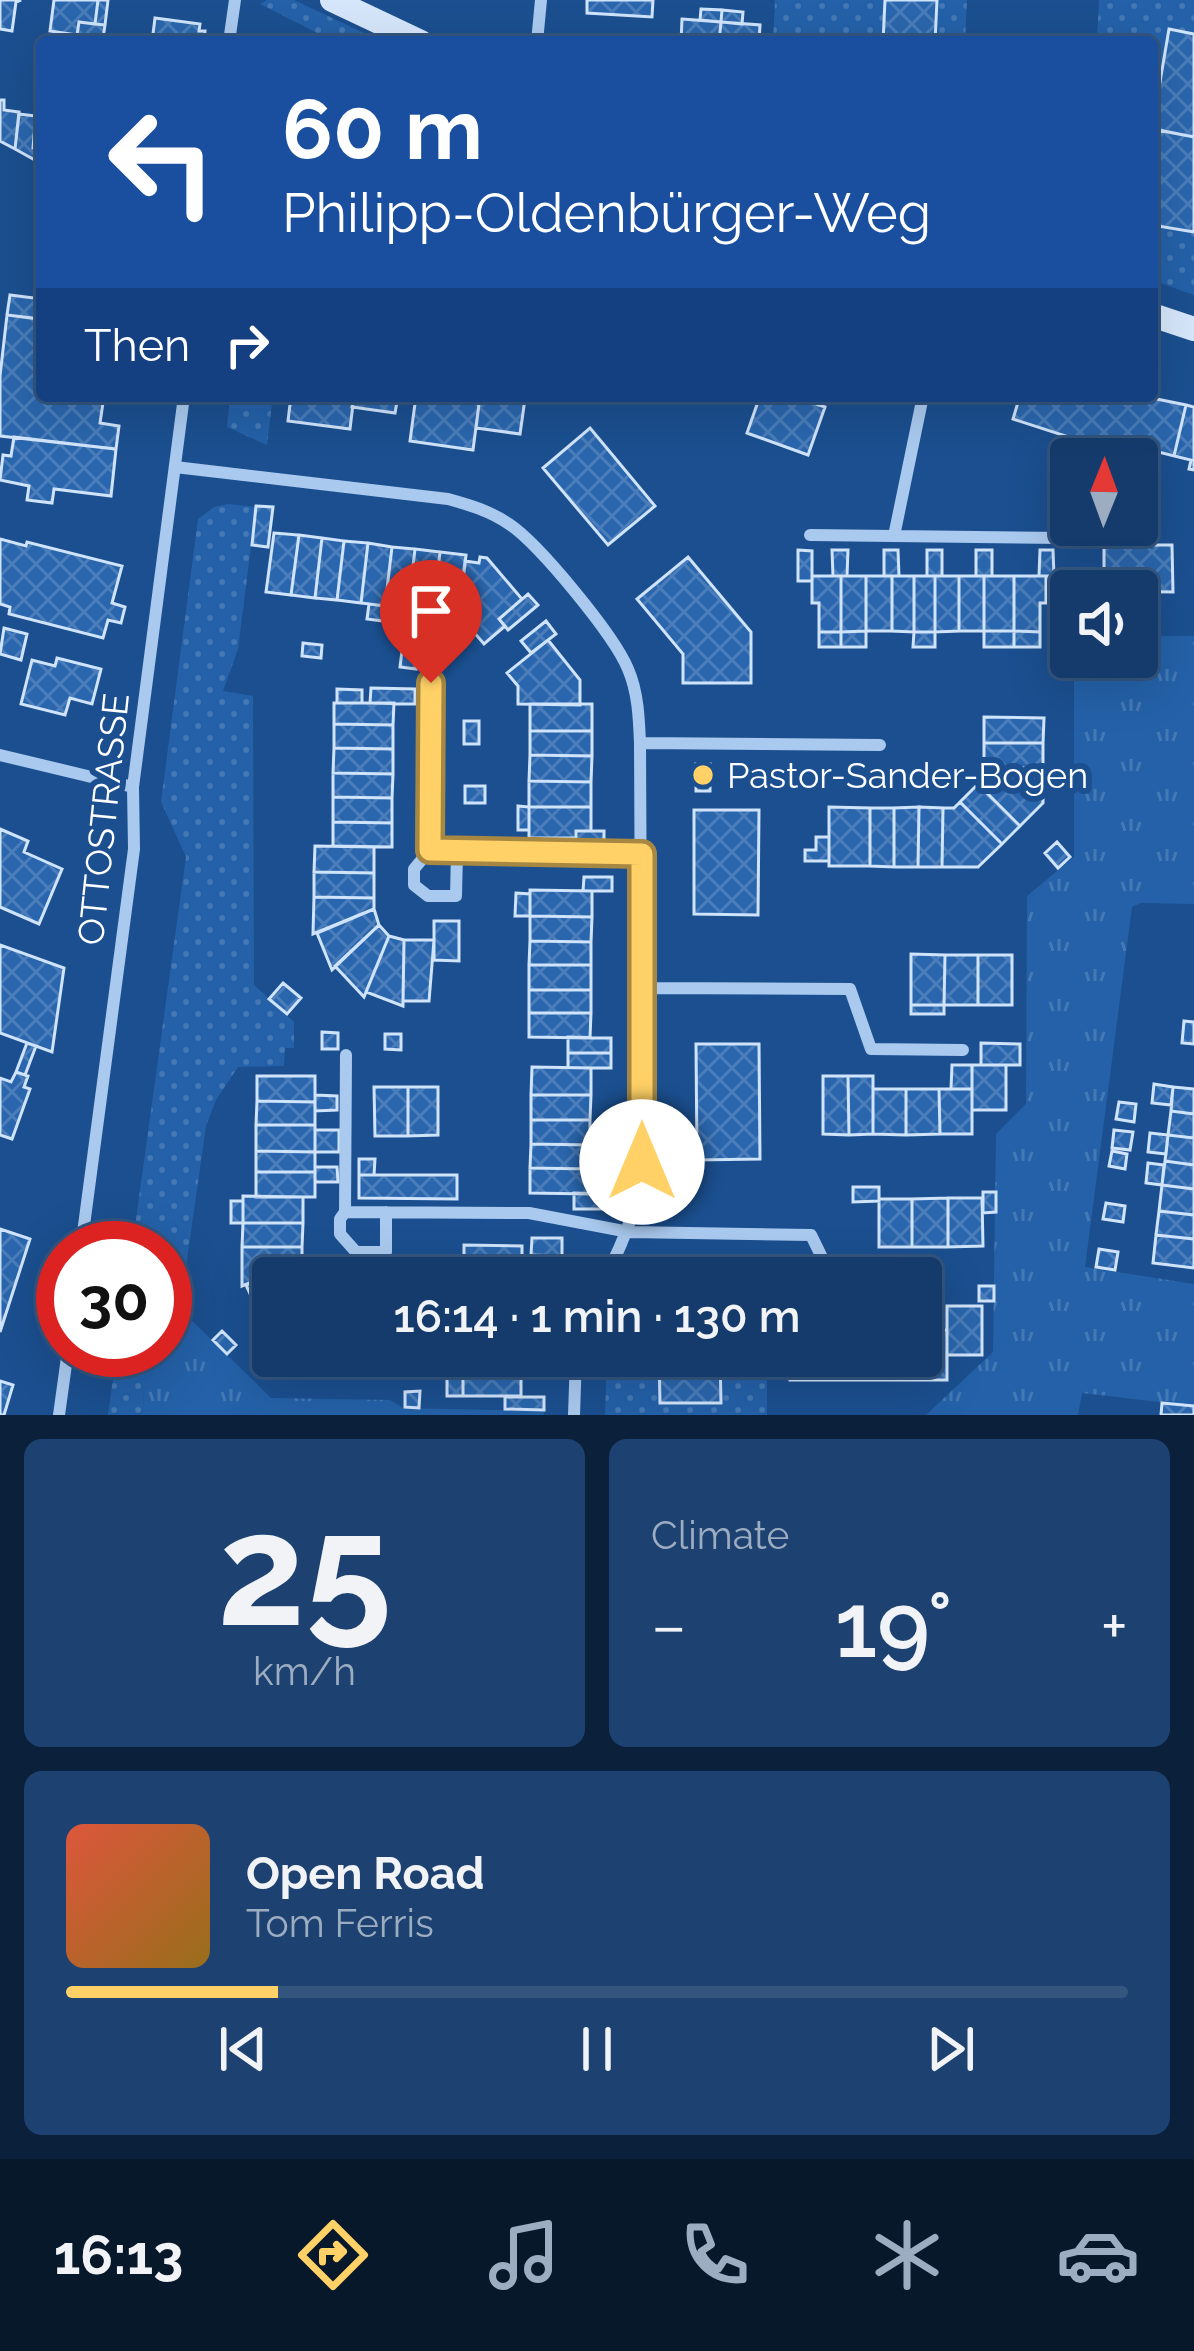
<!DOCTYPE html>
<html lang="en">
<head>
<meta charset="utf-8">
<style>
  :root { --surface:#143b6b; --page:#1d4271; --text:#f1f3f6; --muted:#9dadc1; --line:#33557e; --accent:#ffd166 }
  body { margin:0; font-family:Raleway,sans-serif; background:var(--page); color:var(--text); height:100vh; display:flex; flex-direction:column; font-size:45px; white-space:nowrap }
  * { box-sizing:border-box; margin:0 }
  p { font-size:39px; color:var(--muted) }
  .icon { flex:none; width:66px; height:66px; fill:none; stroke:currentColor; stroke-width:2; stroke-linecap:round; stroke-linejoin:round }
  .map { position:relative; height:1415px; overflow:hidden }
  .side { display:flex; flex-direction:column; gap:24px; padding:24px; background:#0b203b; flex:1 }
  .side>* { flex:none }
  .top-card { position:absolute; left:36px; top:36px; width:1122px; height:366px; border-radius:12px; box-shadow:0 12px 48px #0002,0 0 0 3px var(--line); background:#1a4fa0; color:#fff; overflow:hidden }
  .needle { width:78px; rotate:1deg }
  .fabs { position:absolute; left:1050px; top:438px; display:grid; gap:24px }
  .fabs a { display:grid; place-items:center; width:108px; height:108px; border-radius:12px; background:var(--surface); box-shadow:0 12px 48px #0002,0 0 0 3px var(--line); font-size:60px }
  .speed { position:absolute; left:36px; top:1221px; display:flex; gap:24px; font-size:60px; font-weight:700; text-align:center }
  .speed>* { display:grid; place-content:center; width:156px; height:156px; border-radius:50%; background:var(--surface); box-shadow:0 12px 48px #0002,0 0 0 3px var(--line); line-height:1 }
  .speed .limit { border:18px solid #d22; background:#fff; color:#111 }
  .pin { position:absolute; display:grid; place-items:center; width:102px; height:102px; color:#fff; margin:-123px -51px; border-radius:50% 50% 50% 0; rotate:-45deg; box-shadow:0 0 12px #0007 }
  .pin .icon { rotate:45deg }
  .me { position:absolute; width:132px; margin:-66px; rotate:0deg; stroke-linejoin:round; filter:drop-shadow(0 0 9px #0008) }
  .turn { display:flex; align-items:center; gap:42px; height:252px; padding:0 48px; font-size:54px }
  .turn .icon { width:156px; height:156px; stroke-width:2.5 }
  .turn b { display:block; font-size:84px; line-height:102px }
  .then { display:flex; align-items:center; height:114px; padding:0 48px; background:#0003; gap:24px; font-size:45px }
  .big { font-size:90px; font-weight:600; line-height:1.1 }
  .side .tile { flex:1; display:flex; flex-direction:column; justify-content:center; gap:18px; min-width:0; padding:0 42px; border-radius:18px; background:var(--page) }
  .side .dial { align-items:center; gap:0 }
  .dial b { font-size:156px; line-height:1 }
  .song { display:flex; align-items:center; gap:36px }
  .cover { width:144px; height:144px; border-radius:18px; background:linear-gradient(135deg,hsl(10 70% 55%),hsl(40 70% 35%)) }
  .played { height:12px; border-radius:6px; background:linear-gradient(90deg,var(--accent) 20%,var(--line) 20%) }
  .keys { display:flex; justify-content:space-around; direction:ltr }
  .heat { display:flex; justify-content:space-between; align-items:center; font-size:66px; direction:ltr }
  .side .tiles { flex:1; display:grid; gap:24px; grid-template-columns:1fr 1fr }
  .tile:last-child { grid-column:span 2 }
  .trip { position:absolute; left:252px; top:1257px; width:690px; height:120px; border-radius:12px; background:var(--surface); box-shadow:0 12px 48px #0002,0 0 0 3px var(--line); font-weight:600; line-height:120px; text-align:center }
  .dock { display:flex; height:192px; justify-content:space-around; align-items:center; background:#08182b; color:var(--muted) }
  .dock .icon { width:84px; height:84px }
  .dock .current { color:var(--accent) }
  .dock b { font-size:54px; color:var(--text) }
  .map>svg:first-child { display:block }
  .grass { fill:url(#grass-dots) }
  .park { fill:url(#park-tufts) }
  .building { fill:url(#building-cross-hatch); stroke:#cfe3fa; stroke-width:3 }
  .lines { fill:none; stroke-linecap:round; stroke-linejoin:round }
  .street { stroke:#a9c9ee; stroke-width:12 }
  .secondary { stroke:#d6e6fa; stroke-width:24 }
  .route-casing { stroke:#a68842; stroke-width:30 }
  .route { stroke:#ffd166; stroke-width:21 }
  .poi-dot { fill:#ffd166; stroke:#1b4f8f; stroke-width:4.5 }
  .labels { text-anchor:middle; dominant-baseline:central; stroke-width:12; stroke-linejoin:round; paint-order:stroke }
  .poi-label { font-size:36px; fill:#fff; stroke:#1b4f8f; text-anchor:start }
  .street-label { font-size:36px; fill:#fff; stroke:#1b4f8f }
</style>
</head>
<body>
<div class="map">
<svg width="1194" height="1415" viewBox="0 0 1194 1415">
  <defs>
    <pattern id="grass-dots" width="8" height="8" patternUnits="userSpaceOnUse" patternTransform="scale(3)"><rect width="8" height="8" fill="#2461a8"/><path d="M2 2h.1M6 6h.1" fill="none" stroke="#4579b5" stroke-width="1.8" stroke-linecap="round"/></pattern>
    <pattern id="park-tufts" width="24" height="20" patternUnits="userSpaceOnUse" patternTransform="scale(3)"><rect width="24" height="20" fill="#2461a8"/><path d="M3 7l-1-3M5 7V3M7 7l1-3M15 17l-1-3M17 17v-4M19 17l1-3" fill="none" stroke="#4579b5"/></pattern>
    <pattern id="building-cross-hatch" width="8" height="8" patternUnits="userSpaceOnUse" patternTransform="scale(3)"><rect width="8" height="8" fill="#2a66ad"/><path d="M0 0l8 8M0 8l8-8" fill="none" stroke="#4a7db9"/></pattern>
  </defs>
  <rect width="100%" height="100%" fill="#1b4f8f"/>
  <path class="grass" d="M267 0H294L383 42H335L260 4Z
    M775 0H967L965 42H773Z
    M1099 0H1194V295L1152 280V42H1097Z
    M230 396H273L267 445 227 427Z
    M228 504 256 507 238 649 223 691 253 696 254 985 294 1022V1048H285L284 1066 238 1067 216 1100 206 1126 180 1309 165 1312V1248H132L186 857 161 802 198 519 214 507Z
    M117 1350H145L143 1415H108Z
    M607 1356H767V1415H605Z"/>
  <path class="park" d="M1137 636H1194V904L1141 903 1132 907 1085 1267 1194 1284V1406L1082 1393 1078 1415H926L993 1352 996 1134 1026 1104 1027 896 1074 857V657H1137Z
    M180 1309 271 1398 390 1400 403 1408 544 1411V1415H143L145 1350H165V1312Z"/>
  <path class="building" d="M0 0H21L16 2 12 31 0 29Z
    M54 0H98L95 24 79 22 77 35 50 31Z
    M98 0H108L105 25 95 24Z
    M587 0H653L652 17 587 13Z
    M885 0H937L935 42H883Z
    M701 9 722 10 721 22 700 20Z
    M722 10 743 12 742 24 721 22Z
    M155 18 200 24 199 31H205L204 42H152Z
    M682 19 721 22 719 42H681Z
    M79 22 105 25 103 38 77 35Z
    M721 22 760 25 759 42H719Z
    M1169 29 1194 34V137L1152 129Z
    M38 90 42 91V149L33 148Z
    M0 100H4V110L19 112 15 149 0 141Z
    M19 114 36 116 33 148 42 149V164L15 149Z
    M1159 130 1194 137V232L1152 225V168Z
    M10 295 42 299 39 319 7 315Z
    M7 315 42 319V396H104L100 423 119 426 116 449 0 436V376Z
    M291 396H354L350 429 288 421Z
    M354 396H398L395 413 352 407Z
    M416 396H480L473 450 410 441Z
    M480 396 525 399 520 434 476 428Z
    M760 396H793L825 407 808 455 747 433Z
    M1009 396H1142L1186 405 1174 456 1112 440 1109 450 1013 419 1019 399Z
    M1186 405 1194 407V470L1189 469 1191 460 1174 456Z
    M590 428 655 506 608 545 543 468Z
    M14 437 116 449 111 496 54 489 52 503 27 500 29 486 0 480 3 455 11 456Z
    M256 506 273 507 268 547 252 545Z
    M274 533 299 535 291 595 266 592Z
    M299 535 322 538 315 598 291 595Z
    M322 538 344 541 337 600 315 598Z
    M0 539 26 546 27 542 122 566 112 603 125 607 121 623 108 620 103 638 9 614 10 607 0 604Z
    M344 541 368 543 361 603 337 600Z
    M368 543 392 547 385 606 361 603Z
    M1104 545H1172L1173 592 1104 591Z
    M392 547 415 549 408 609 385 606Z
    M415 549 440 552 433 612 408 609Z
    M798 550 812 551V581H798Z
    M832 550H848L847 576H833Z
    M884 550H898L899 576H884Z
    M927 550H942V576H927Z
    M976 550H992V576H976Z
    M1040 550H1053L1054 576H1039Z
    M440 552 466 555 459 615 433 612Z
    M480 557 487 558 522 599 499 619 505 626 484 644 459 615 465 561 479 563Z
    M688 557 751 632V683H683V654L637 599Z
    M812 576H841V632H819V603H812Z
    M841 576H866V631L841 632Z
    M866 576H892V631H866Z
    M892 576H914V632L892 631Z
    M914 576H935V632H914Z
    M935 576H959V631L935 632Z
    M959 576H984V631H959Z
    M984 576H1014V631H984Z
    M1014 576H1046V603H1040V632L1014 631Z
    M528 594 538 605 508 630 499 619Z
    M369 604 385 606 383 621 367 619Z
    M385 606 408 609 406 624 383 621Z
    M546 621 556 634 531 653 521 641Z
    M4 628 27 634 21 660 0 654Z
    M866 631V647H841V632Z
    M984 631H1014V647H984Z
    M1014 631 1040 632V647H1014Z
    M819 632H841V647H819Z
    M914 632H935V647H913Z
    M548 640 580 680V705L518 704V686L507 673Z
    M303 643 322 645 321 658 302 656Z
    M402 651 417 653 416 669 400 667Z
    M57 658 101 669 92 704 70 698 65 715 21 704 32 660 55 666Z
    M371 688 415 689V704L370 703Z
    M337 689 362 690V703H337Z
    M334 703H394L393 725 334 724Z
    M530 704H592V731H530Z
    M984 717 1044 718 1043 743H984Z
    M464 721H479V744H464Z
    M334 724 393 725V749L334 748Z
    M530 731H592V756L530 755Z
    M984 743H1043V768H984Z
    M334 748 393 749V774L333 773Z
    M530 755 592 756 591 782 529 781Z
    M696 764H710V791H696Z
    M984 768H1043V803L1020 826 978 784 984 779Z
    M333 773 393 774 392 798 333 797Z
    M529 781 591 782V807H529Z
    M978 784 1020 826 1002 844 960 802Z
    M465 786H485V803H465Z
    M333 797 392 798V823L333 822Z
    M960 802 1002 844 978 867H942L943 808H954Z
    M518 806 529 807V830H518Z
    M529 807H591V831H576V838H529Z
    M829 807 870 808V866H829Z
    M919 807 943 808 942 867H918Z
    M919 807 918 867H894V808Z
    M870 808H894V867L870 866Z
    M694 810H759L758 915 694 914Z
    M333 822 392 823V847L333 846Z
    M0 829 28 841 24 852 62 869 39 924 0 907Z
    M576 831H604V845H576Z
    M816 837H829V861H805V850H816Z
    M1057 842 1070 857 1058 868 1045 853Z
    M315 846 374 847V873L314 872Z
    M314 872 374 873V898L314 897Z
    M584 877H612V891H583Z
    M530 890 592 891V917L530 916Z
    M516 893 530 894V916H515Z
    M314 897 374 898V909L313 934Z
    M374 909 379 925 332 970 317 933Z
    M530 916 592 917 591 942 530 941Z
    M434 921H459V961L434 960Z
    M379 925 389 936 364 997 335 966Z
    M389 936 404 940 403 1006 366 992Z
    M404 940H434L429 1001H403Z
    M530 941 591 942V965H529Z
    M0 945 64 968 52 1052 0 1033Z
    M911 954 945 955 944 1005H911Z
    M945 955H978V1005H944Z
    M978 955H1012V1005H978Z
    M529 965H591V990H529Z
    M283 983 301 998 287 1014 269 999Z
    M529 990H591V1013H529Z
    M911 1005H944V1014H911Z
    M529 1013H591L590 1038 529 1037Z
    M1184 1021 1194 1022V1044L1182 1043Z
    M322 1032 338 1033V1049H322Z
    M385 1034H401V1050L385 1049Z
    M568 1037 611 1038V1053H568Z
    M27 1043 36 1046 25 1075 16 1072Z
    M981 1043 1020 1044V1065H981Z
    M696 1044H759L760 1159 697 1160Z
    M568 1053H611V1068H568Z
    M952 1065H972V1089H951Z
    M972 1065H1006V1110H972Z
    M532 1067 591 1068V1095H531Z
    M16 1072 28 1076 24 1087 30 1089 12 1139 0 1135V1078L11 1082Z
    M257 1076H315V1102L257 1101Z
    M823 1076H848L849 1135 823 1134Z
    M848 1076H873V1134L849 1135Z
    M1154 1084 1173 1087 1171 1105 1152 1103Z
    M374 1087H408V1136H375Z
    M408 1087H438V1135L408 1136Z
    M1173 1087 1194 1089V1114L1171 1111Z
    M873 1089H906V1135L873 1134Z
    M906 1089H939L940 1134 906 1135Z
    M939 1089H972V1134H940Z
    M315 1095 337 1096V1110L315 1111Z
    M531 1095H591L590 1120H531Z
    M257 1101 315 1102V1125H256Z
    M1119 1102 1136 1104 1134 1122 1116 1119Z
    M1171 1111 1194 1114V1138L1168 1135Z
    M531 1120H590V1145L531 1144Z
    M256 1125H315V1152L256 1151Z
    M315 1130H339V1152H315Z
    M1114 1130 1133 1132 1130 1150 1112 1148Z
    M1150 1133 1168 1135 1166 1154 1148 1152Z
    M1168 1135 1194 1138V1165L1165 1161Z
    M531 1144 590 1145V1169L530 1168Z
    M256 1151 315 1152V1172H256Z
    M1112 1151 1127 1154 1125 1169 1109 1166Z
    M359 1159H375L374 1175H359Z
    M1165 1161 1194 1165V1189L1162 1185Z
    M1148 1163 1164 1165 1162 1185 1146 1183Z
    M315 1167H337L338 1182H315Z
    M530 1168 590 1169V1194L530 1193Z
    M256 1172H315V1197H256Z
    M359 1175H457V1199L359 1198Z
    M1162 1185 1194 1189V1215L1159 1211Z
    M853 1187H879V1201L853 1202Z
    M983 1192H996V1212L983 1213Z
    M574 1193 607 1194 606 1209H574Z
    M243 1196 303 1197V1223H243Z
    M948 1198V1247H912V1199Z
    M948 1198H982L983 1246 948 1247Z
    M879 1199H912V1247H879Z
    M231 1201H243V1223H231Z
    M1106 1203 1125 1206 1123 1222 1103 1219Z
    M1159 1211 1194 1215V1239L1156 1235Z
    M243 1223H303L302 1247H242Z
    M0 1229 30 1239 0 1332Z
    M1156 1235 1194 1239V1268L1153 1263Z
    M532 1238H562V1256L531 1255Z
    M464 1245 522 1246V1271H464Z
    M242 1247H302V1262L242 1286Z
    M1099 1249 1118 1252 1115 1270 1096 1267Z
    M302 1262 307 1274 304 1278H273V1309L262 1320 246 1285Z
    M464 1271H522V1278H464Z
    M979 1286H994V1301H979Z
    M947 1306H982V1355H947Z
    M921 1330H947V1380H915Z
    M222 1331 236 1345 227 1354 213 1340Z
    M442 1356H463V1373H442Z
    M463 1356H521V1373H463Z
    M659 1356H720L721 1403H660Z
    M790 1356H816V1380H790Z
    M816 1356H849V1380H816Z
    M849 1356H881V1380H849Z
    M881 1356H915V1380H881Z
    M447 1372 463 1373V1396H447Z
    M463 1373H521V1396H463Z
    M0 1381 13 1385 4 1415H0Z
    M420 1391 419 1408 405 1407V1392Z
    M505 1397H544V1410L505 1409Z
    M1162 1403 1194 1406V1415H1161Z"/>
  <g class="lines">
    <path class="street" d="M229 42 235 0
      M537 42 541 0
      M175 467 448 499C470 505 490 511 509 524 539 544 614 635 628 669 638 692 639 718 640 743L642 1163C638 1206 625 1239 605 1278
      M810 535 1065 538
      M894 536 923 396
      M431 683 429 851 642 854
      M640 743 880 745
      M0 755 133 787
      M429 851 414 869V885L428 896H456L457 851
      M641 988 850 989 871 1049 963 1050
      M345 1212 346 1055
      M386 1212V1252H356L340 1234V1219L345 1212 529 1213 629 1232 811 1235 832 1278
      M81 1248 134 849 133 787 184 396
      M921 1295H932
      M59 1415 68 1350
      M574 1415 576 1356"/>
    <path class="secondary" d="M332 0 421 42
      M1152 315 1194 329"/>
  </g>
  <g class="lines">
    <defs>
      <path id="route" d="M431 683 430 850 642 854V1162"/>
    </defs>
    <use href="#route" class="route-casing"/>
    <use href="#route" class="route"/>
  </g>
  <circle class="poi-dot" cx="703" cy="775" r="12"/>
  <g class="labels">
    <g class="poi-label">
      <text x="727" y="775">Pastor-Sander-Bogen</text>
    </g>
    <g class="street-label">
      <text transform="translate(103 819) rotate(-84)">OTTOSTRASSE</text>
    </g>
  </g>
</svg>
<div class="fabs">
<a><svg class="needle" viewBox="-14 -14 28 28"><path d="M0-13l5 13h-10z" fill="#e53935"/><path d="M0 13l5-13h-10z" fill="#9dadc1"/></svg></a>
<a><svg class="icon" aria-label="sound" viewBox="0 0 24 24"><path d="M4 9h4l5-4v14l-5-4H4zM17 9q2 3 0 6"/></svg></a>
</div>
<div class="speed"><div class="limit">30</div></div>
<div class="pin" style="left:431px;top:683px;background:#d93025"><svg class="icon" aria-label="arrive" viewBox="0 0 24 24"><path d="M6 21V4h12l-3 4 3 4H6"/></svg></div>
<svg class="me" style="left:642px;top:1162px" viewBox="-20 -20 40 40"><circle r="19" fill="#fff"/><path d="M0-13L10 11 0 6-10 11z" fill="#ffd166"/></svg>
<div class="trip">16:14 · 1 min · 130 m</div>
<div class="top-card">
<div class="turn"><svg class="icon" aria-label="left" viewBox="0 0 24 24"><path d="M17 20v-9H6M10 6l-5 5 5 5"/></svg><div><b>60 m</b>Philipp-Oldenbürger-Weg</div></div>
<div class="then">Then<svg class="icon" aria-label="right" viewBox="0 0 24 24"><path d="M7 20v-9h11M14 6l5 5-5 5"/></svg></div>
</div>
</div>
<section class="side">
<div class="tiles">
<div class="tile dial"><b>25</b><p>km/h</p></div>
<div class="tile"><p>Climate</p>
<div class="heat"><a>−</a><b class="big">19°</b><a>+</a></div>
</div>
<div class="tile">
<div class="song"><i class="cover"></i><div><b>Open Road</b><p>Tom Ferris</p></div></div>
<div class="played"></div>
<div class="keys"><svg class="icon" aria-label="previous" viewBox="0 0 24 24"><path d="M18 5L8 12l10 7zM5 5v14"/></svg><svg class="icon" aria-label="pause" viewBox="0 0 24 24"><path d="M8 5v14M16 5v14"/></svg><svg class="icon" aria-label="next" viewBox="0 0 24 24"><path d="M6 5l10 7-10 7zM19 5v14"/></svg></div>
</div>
</div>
</section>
<nav class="dock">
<b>16:13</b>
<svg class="icon current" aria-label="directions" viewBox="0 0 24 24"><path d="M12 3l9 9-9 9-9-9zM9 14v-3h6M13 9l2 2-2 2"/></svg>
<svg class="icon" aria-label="music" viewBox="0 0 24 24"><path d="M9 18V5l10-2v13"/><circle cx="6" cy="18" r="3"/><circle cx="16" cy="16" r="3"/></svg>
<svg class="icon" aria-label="phone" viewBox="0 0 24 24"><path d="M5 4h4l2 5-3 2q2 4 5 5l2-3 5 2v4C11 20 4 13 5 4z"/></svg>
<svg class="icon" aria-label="climate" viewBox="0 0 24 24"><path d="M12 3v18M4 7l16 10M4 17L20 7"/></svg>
<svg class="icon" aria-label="car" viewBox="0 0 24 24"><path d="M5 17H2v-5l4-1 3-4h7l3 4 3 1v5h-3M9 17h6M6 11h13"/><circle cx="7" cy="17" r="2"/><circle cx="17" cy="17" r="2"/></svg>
</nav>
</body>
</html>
